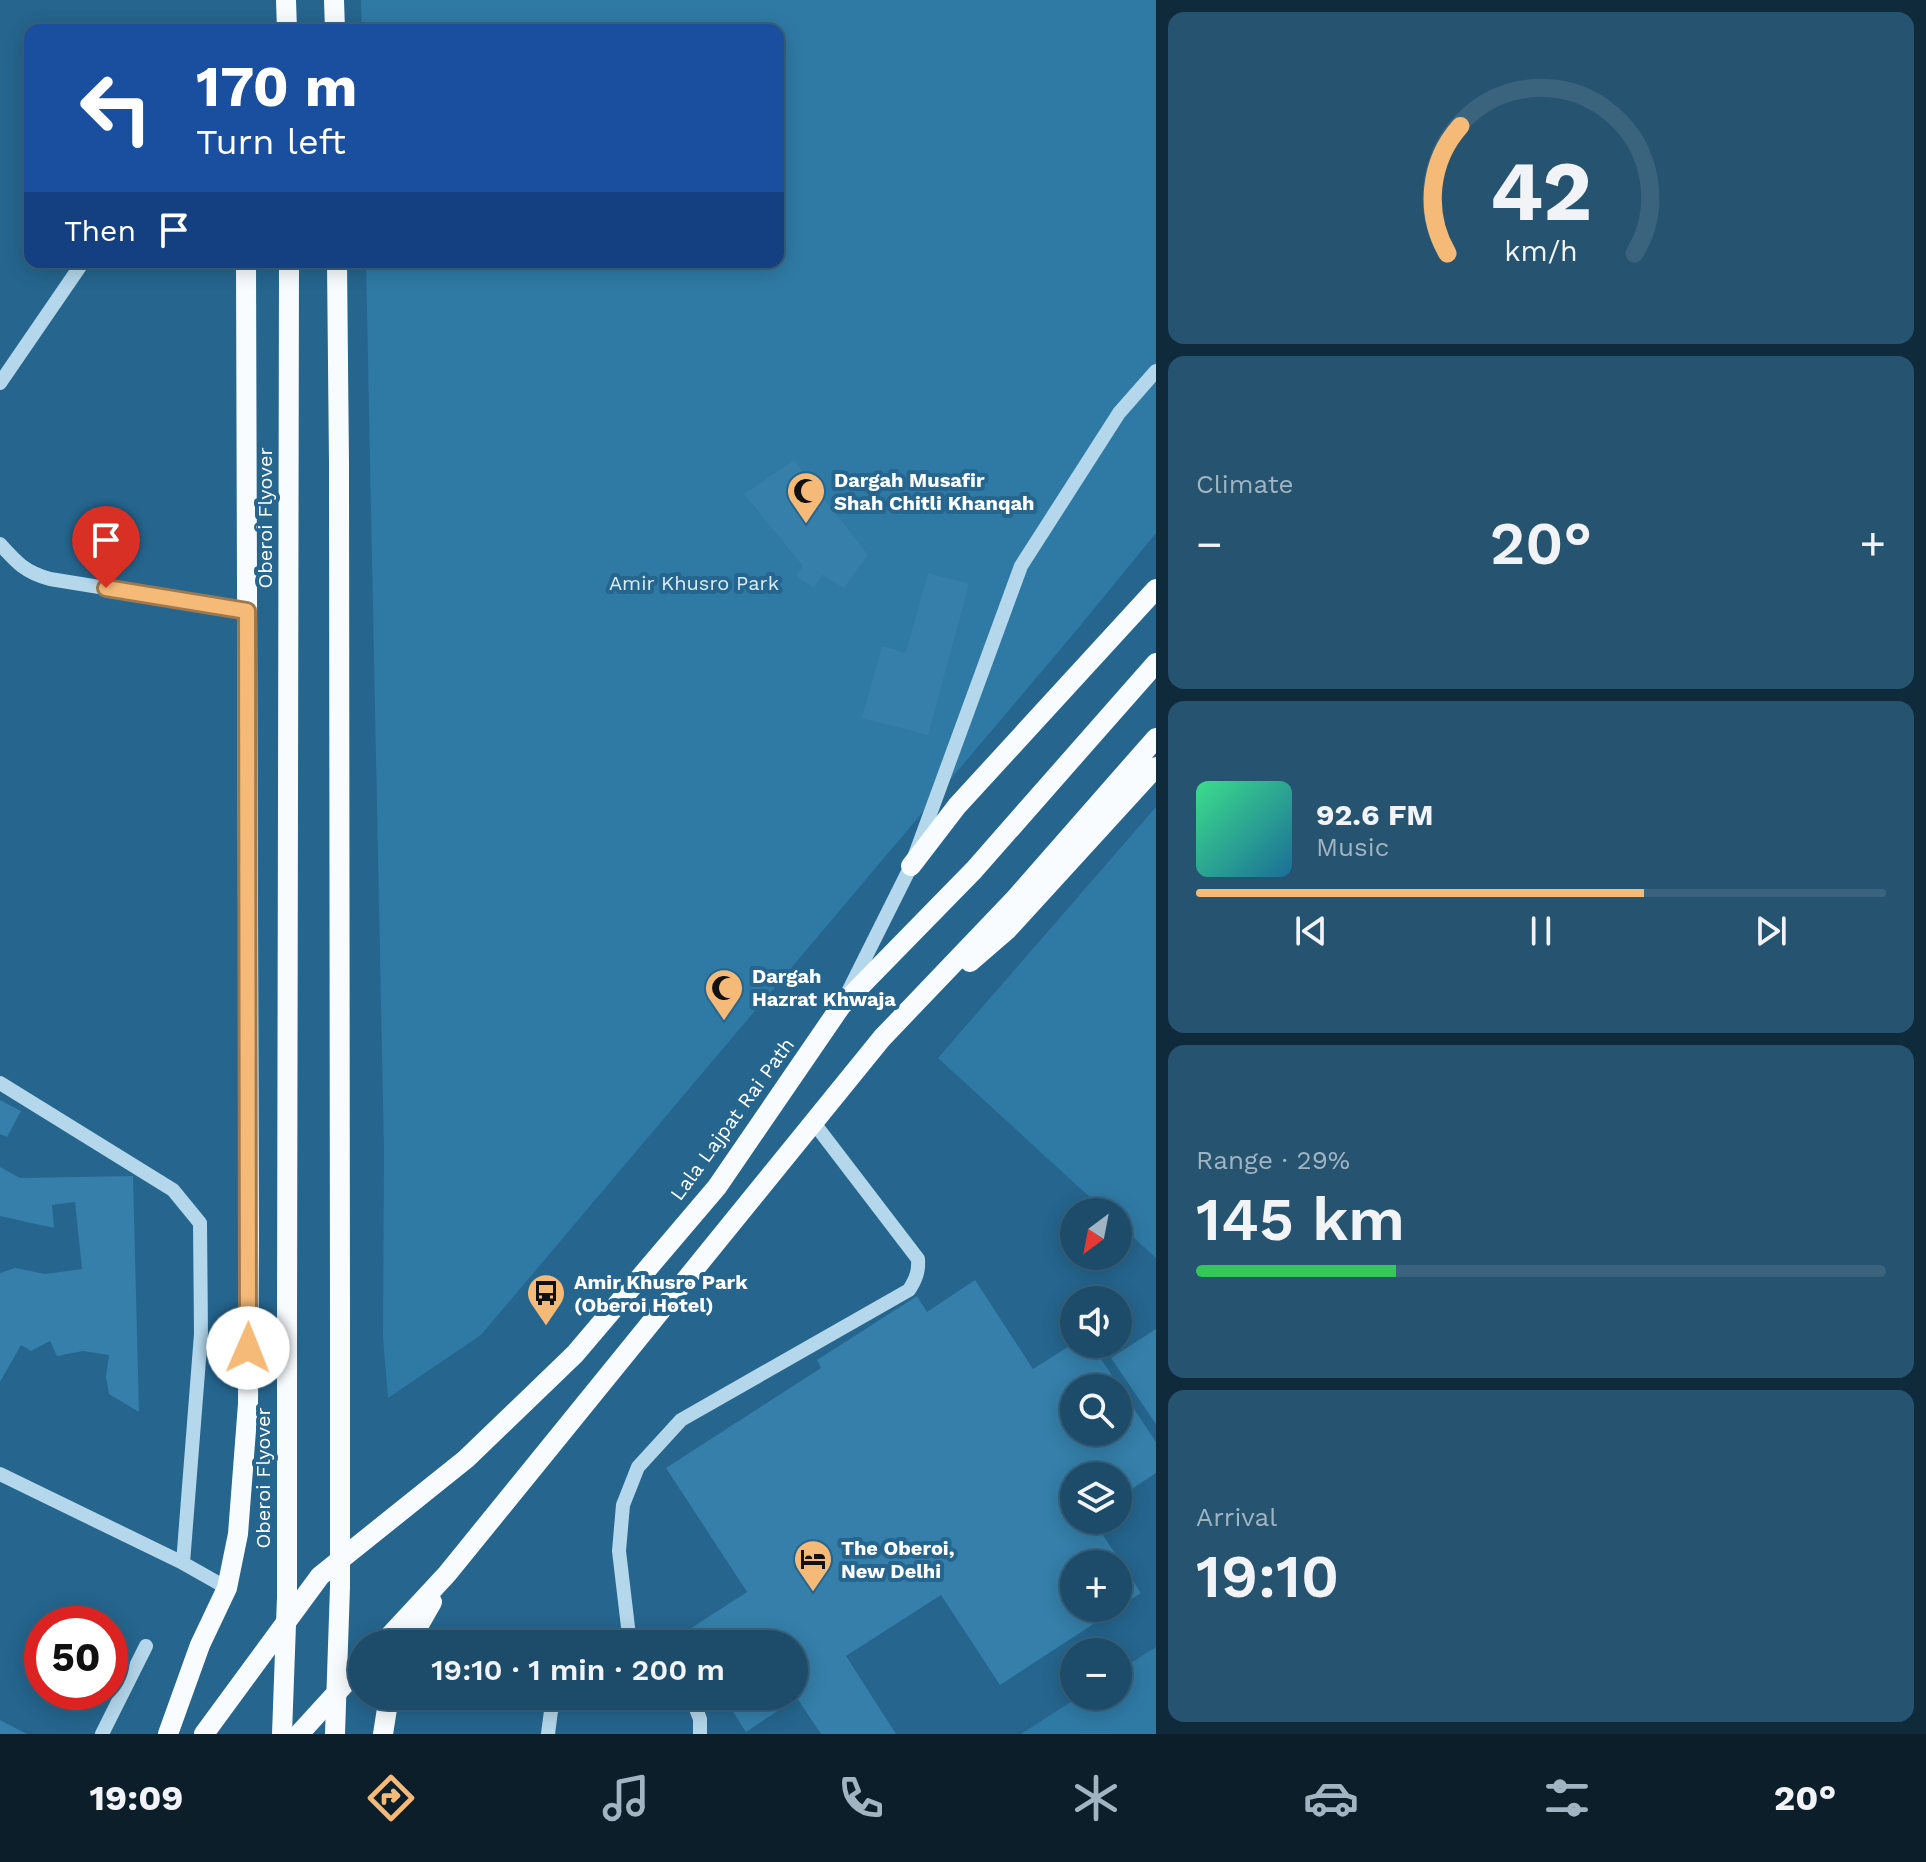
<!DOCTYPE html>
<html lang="en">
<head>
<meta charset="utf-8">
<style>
  :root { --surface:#1c4c6a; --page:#255370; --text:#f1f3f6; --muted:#a0b4c1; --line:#3a637e; --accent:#f5ba78 }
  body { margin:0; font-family:"Work Sans",sans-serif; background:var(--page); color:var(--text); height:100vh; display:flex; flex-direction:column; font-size:30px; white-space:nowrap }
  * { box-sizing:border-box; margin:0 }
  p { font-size:26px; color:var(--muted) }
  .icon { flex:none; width:44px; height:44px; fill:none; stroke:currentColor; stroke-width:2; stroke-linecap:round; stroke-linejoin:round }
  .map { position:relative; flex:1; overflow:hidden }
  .side { display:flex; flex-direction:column; gap:12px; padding:12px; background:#0f2a3a; width:770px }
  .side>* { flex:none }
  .guide { position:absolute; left:24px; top:24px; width:760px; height:244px; border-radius:16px; box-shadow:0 4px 20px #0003,0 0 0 2px var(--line); background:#1a4fa0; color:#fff; overflow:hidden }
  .needle { width:52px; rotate:212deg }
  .buttons { position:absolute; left:1060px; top:1198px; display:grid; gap:16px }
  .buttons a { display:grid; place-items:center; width:72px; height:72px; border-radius:50%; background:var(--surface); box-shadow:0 4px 20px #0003,0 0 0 2px var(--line); font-size:40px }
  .speed { position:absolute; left:24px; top:1606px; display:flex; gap:16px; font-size:40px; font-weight:700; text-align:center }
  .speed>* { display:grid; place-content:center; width:104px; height:104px; border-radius:50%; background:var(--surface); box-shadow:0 4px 20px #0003,0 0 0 2px var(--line); line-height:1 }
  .speed .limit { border:12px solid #d22; background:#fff; color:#111 }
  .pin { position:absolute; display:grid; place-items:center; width:68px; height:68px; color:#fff; margin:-82px -34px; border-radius:50% 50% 50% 0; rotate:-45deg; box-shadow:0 0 8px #0007 }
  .pin .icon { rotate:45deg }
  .me { position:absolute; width:88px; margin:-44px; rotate:1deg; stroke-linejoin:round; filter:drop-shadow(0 0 6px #0008) }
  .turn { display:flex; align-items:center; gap:28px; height:168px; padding:0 40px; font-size:36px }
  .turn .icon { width:104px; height:104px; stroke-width:2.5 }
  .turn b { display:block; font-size:56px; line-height:68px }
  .then { display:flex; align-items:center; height:76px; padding:0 40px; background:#0003; gap:16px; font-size:30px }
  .big { font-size:60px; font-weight:600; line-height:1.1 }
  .side .card { flex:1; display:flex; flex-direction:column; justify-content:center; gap:12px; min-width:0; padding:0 28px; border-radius:16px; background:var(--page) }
  .side .dial { align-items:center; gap:0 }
  .dial svg { height:208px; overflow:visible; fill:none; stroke:var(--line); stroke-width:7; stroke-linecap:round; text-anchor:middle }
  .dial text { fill:var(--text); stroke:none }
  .song { display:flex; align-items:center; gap:24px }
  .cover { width:96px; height:96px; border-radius:12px; background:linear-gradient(135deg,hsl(150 70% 55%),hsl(200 70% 35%)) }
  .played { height:8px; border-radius:4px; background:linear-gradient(90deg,var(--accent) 65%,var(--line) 65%) }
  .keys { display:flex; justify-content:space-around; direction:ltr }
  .heat { display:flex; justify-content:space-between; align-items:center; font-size:44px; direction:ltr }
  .charge { height:12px; border-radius:6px; background:linear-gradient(90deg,#34c759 29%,var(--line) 0) }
  .trip { position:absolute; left:348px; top:1630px; width:460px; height:80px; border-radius:40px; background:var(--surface); box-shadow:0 4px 20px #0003,0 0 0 2px var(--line); font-weight:600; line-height:80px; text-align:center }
  .dock { display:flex; height:128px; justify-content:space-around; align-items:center; background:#0b1e2a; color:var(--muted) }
  .dock .icon { width:56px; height:56px }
  .dock .selected { color:var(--accent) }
  .dock b { font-size:36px; color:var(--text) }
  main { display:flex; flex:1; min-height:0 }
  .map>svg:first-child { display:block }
  .green { fill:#2f7aa5 }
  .building { fill:#357faa; fill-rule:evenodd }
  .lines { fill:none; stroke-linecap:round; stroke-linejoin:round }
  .minor { stroke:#b4d7eb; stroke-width:14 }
  .major { stroke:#f9fcff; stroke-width:20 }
  .major-bridge { stroke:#f9fcff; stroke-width:20 }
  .route-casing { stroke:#9f794e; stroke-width:20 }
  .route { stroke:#f5ba78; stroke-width:14 }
  .labels { text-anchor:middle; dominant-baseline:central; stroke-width:8; stroke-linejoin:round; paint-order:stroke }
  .poi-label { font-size:20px; font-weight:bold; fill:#fff; stroke:#25658e; text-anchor:start }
  .street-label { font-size:20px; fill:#fff; stroke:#25658e }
  .park-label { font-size:20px; fill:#d9edf8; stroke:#25658e }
</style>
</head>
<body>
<main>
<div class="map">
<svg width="1156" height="1734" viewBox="0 0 1156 1734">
  <rect width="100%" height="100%" fill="#25658e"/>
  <path class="green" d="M361 0H1156V533L1080 626 481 1335 388 1398 383 1337 384 1151 366 262H778V30H362Z
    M1156 807V1258L1118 1223V1212H1106L938 1058Z
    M1156 1647V1734H1021L1080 1696H1118V1671Z"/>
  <path class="building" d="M794 460 868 555 844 588 822 575 814 588 796 576 803 566 744 494Z
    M928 573 969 584 928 735 862 718 882 646 906 653Z
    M0 1100 21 1111 7 1137 0 1134Z
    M0 1167 20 1178 133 1176 139 1412 109 1394 106 1377 109 1355 83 1351 57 1356 50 1341 31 1351 21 1345 0 1382V1273L15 1268 45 1274 82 1269 75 1202 52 1205 54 1228 0 1216Z
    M975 1280 1033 1369 1074 1343 1091 1344 1156 1442V1473L1118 1498V1476H1074V1520H1093L1141 1593 1000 1685 941 1595 846 1656 896 1734H821L797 1698 746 1732 723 1696H794V1644H689L682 1634 747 1592 666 1468 821 1368 817 1360 917 1296 927 1312ZM1074 1388H1118V1432H1074ZM1074 1564H1118V1608H1074Z
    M1156 1329V1424L1111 1358Z
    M0 1720 27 1734H0Z"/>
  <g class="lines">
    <path class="minor" d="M0 383 83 262
      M0 544C17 563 25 572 50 579L247 611
      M848 992 911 866 1021 566 1119 413 1156 371
      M0 1083 173 1190 200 1223 201 1334 183 1563
      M0 1474 181 1562 227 1588
      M630 1644 619 1551 623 1505 638 1467 681 1420 909 1290C916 1279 919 1271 918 1259L814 1123
      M691 1696 700 1719V1734
      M102 1734 146 1646
      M548 1734 551 1711 559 1696"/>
    <path class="major" d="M286 0 287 30
      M334 0 335 30
      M337 262 339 464 340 1328
      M911 866 957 806 1156 589
      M970 962 1007 930 1156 767
      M287 1326 289 262
      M382 1644 447 1574 882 1038 1013 901 1156 738
      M408 1644 432 1602
      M168 1734 200 1645 227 1588 238 1534 248 1404 249 1237 246 262
      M204 1734 320 1576 466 1459 575 1354 717 1187 841 1006 974 870 1156 663
      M299 1734 362 1665
      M383 1734 389 1696"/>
    <path class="major-bridge" d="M282 1734 287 1597V1326
      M335 1734 340 1587V1328"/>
  </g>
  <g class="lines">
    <defs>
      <path id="route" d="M106 588 247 611 248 1348"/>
    </defs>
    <use href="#route" class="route-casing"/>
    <use href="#route" class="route"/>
  </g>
  <defs>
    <symbol id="mosque-pin" viewBox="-11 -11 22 30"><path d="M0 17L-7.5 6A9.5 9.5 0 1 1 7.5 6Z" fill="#f5ba78" stroke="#25658e"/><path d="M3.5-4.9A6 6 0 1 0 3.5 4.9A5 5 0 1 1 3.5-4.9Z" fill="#111"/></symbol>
    <symbol id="bus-pin" viewBox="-11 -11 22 30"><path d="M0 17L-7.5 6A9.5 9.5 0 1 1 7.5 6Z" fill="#f5ba78" stroke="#25658e"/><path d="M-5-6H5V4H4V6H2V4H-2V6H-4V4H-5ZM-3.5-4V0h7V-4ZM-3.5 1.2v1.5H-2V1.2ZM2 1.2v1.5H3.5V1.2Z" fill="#111"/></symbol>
    <symbol id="hotel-pin" viewBox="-11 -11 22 30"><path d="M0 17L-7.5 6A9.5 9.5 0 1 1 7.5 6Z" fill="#f5ba78" stroke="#25658e"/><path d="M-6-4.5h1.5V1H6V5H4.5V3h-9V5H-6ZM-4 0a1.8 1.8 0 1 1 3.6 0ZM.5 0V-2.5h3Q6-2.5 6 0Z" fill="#111"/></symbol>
  </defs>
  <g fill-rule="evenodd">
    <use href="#mosque-pin" x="784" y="469" width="44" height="60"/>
    <use href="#mosque-pin" x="702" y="966" width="44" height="60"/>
    <use href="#bus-pin" x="524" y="1271" width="44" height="60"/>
    <use href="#hotel-pin" x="791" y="1537" width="44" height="60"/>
  </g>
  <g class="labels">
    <g class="poi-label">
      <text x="834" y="480">Dargah Musafir<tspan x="834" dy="23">Shah Chitli Khanqah</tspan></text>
      <text x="752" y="976">Dargah<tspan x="752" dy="23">Hazrat Khwaja</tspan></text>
      <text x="574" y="1282">Amir Khusro Park<tspan x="574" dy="23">(Oberoi Hotel)</tspan></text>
      <text x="841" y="1548">The Oberoi,<tspan x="841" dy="23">New Delhi</tspan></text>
    </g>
    <g class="street-label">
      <text transform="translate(265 518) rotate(-90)">Oberoi Flyover</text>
      <text transform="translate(732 1119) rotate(-54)">Lala Lajpat Rai Path</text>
      <text transform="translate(263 1478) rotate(-90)">Oberoi Flyover</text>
    </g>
    <g class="park-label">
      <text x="694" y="583">Amir Khusro Park</text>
    </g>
  </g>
</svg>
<div class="buttons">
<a><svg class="needle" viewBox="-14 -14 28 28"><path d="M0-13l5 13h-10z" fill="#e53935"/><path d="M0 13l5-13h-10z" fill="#a0b4c1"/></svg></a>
<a><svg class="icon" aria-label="sound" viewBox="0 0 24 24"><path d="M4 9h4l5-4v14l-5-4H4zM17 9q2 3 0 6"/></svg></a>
<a><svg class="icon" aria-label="search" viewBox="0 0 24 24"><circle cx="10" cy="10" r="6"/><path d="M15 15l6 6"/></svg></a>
<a><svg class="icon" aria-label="layers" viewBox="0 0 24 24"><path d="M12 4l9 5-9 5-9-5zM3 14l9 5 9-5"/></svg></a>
<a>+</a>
<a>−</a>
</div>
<div class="speed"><div class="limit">50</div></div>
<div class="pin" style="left:106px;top:588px;background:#d93025"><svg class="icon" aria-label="arrive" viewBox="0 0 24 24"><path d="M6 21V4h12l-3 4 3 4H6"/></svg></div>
<svg class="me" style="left:248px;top:1348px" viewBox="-20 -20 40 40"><circle r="19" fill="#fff"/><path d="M0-13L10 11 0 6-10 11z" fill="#f5ba78"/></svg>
<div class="trip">19:10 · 1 min · 200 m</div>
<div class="guide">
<div class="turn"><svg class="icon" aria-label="left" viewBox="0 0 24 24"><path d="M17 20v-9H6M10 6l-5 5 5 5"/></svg><div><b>170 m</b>Turn left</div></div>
<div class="then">Then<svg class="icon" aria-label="arrive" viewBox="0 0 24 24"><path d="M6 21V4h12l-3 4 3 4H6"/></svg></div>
</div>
</div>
<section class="side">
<div class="card dial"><svg viewBox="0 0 100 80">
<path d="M14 69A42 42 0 1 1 86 69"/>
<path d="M14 69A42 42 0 0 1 19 20" stroke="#f5ba78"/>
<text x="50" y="56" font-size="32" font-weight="700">42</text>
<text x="50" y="72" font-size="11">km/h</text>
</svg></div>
<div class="card"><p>Climate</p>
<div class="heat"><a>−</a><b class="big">20°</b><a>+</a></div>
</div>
<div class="card">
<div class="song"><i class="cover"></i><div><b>92.6 FM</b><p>Music</p></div></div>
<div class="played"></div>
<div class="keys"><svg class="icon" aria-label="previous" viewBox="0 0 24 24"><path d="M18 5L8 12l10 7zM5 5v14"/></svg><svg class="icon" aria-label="pause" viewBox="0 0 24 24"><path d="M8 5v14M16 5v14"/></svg><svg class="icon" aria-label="next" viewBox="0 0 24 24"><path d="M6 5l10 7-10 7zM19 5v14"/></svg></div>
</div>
<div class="card"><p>Range · 29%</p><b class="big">145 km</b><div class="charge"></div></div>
<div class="card"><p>Arrival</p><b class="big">19:10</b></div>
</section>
</main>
<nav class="dock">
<b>19:09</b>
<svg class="icon selected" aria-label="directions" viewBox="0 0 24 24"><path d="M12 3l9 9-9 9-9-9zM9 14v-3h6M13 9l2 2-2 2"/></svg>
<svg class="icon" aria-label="music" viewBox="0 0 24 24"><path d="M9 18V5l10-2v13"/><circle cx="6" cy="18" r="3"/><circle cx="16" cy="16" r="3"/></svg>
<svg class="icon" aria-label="phone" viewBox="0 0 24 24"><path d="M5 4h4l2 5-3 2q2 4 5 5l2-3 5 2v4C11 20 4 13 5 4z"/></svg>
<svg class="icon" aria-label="climate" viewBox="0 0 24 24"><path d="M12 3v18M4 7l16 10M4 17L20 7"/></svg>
<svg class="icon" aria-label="car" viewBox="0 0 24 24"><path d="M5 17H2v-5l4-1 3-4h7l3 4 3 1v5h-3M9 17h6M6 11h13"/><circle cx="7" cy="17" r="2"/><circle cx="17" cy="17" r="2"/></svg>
<svg class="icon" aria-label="filters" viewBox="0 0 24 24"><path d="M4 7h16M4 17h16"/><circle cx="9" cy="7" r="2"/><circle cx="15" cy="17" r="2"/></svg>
<b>20°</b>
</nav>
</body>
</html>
